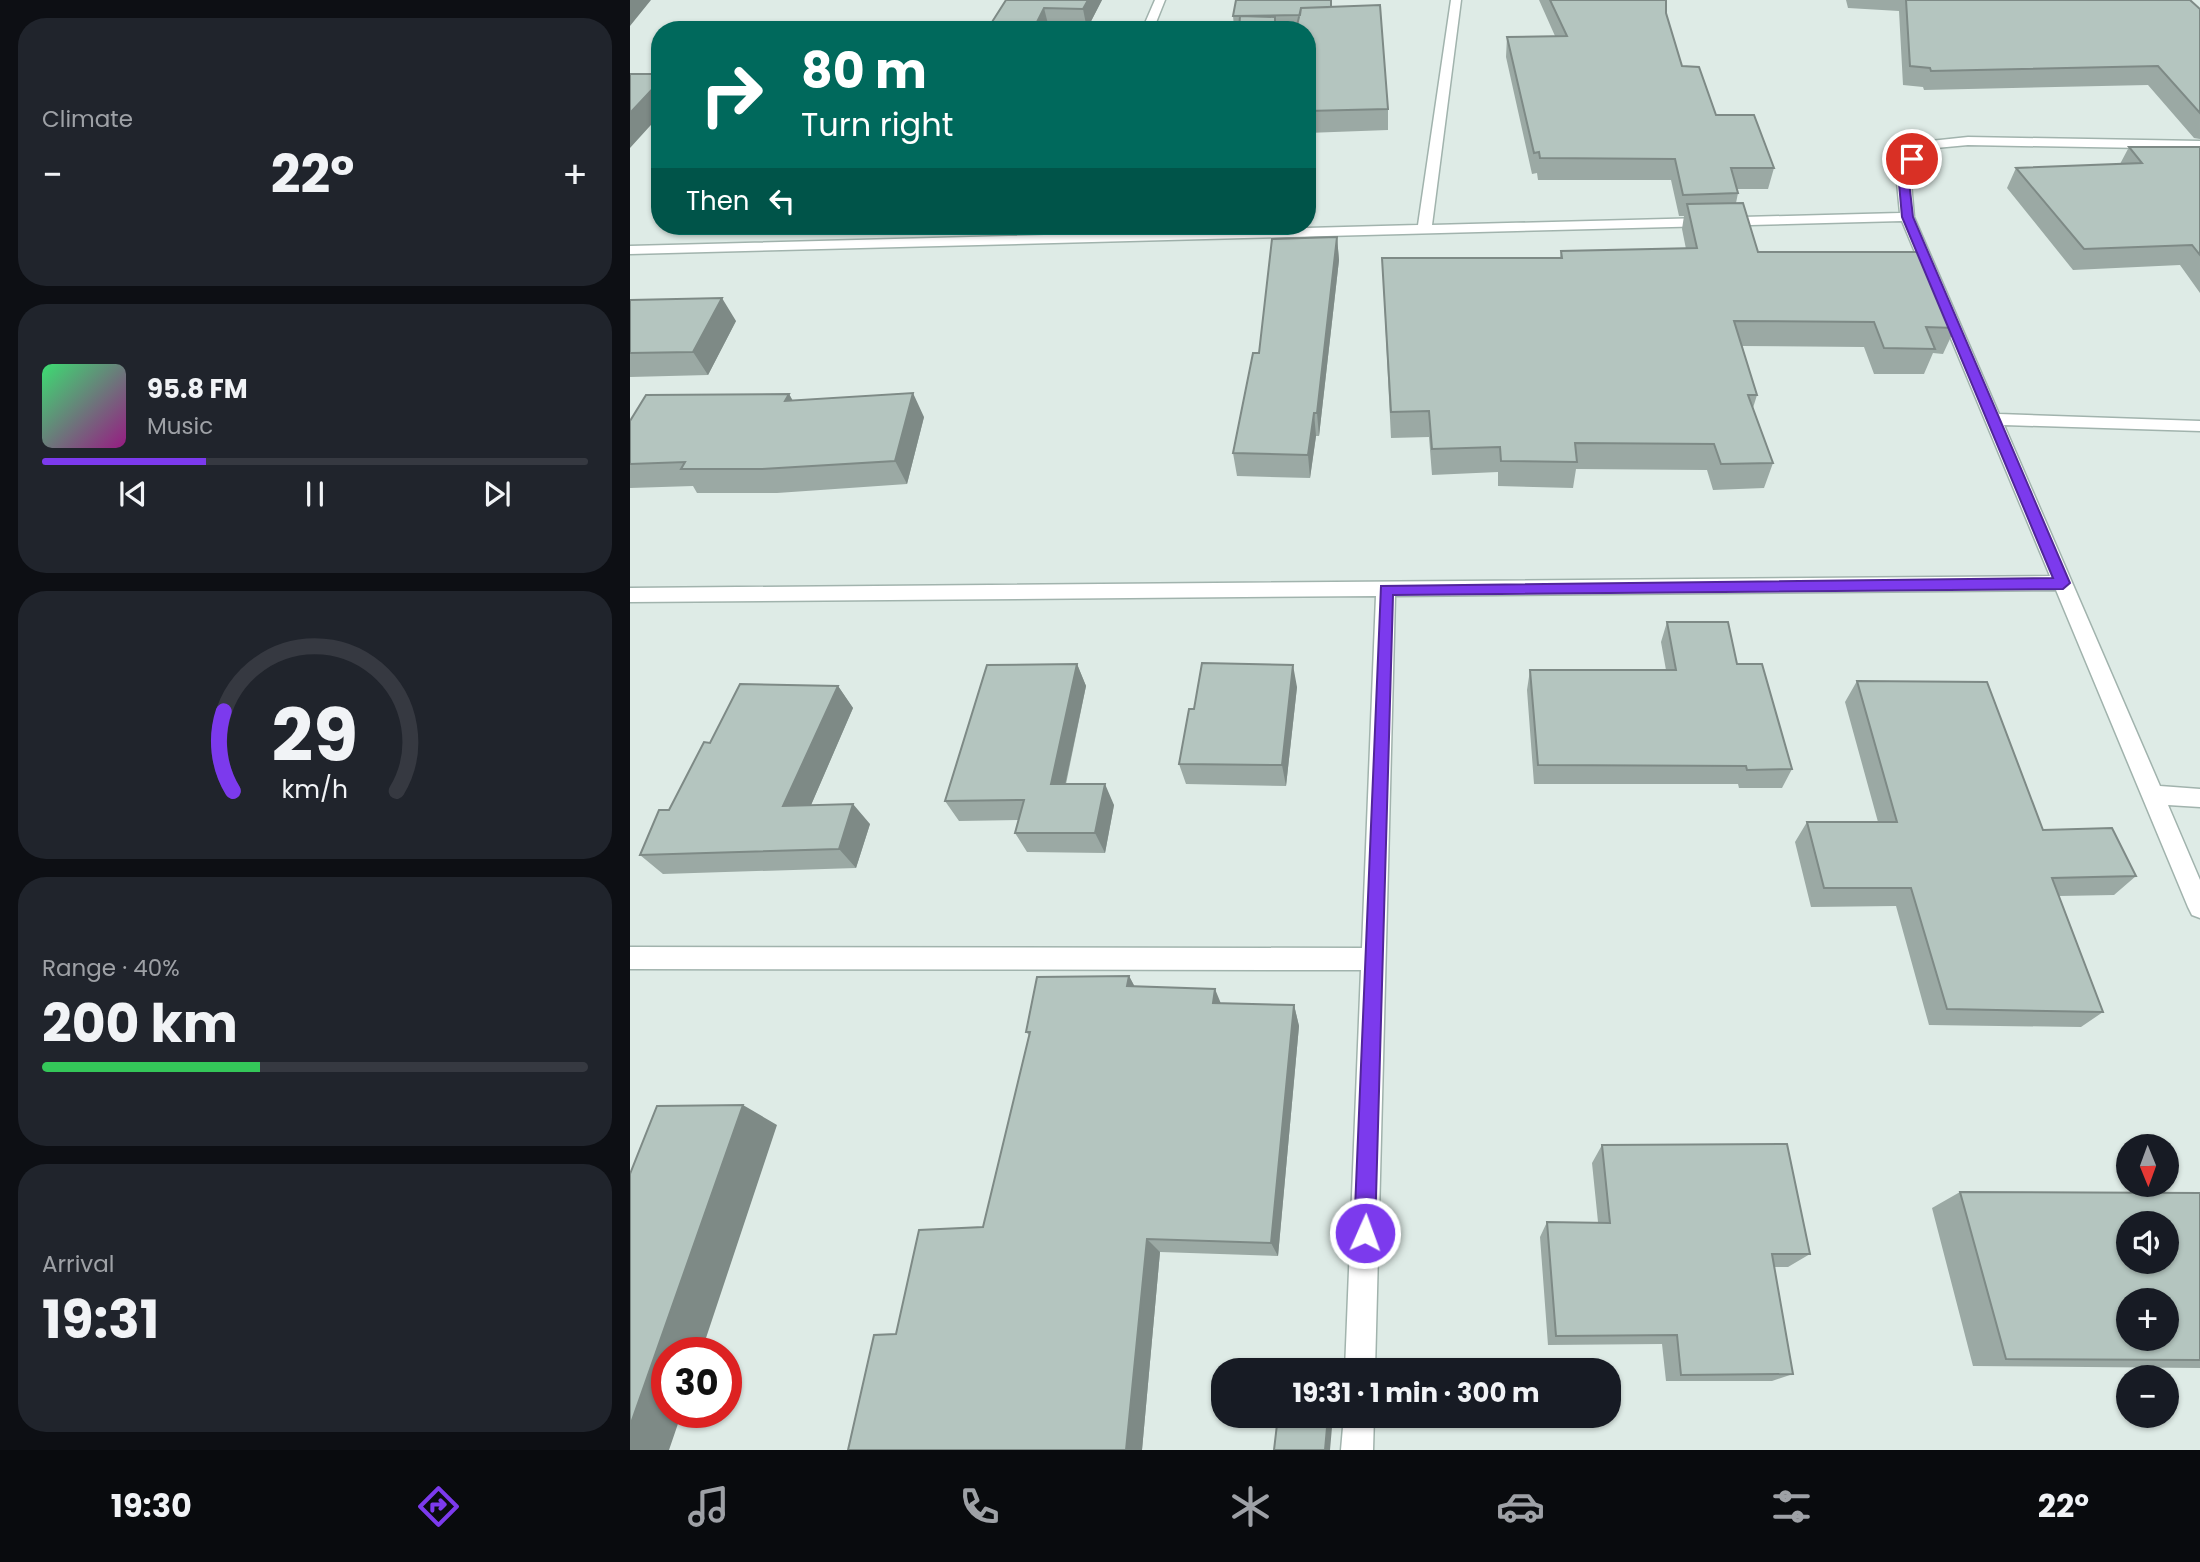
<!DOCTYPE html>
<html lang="en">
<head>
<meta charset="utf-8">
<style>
  :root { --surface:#171b24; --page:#20242c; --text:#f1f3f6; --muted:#9ea1a6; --line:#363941; --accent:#7c3aed }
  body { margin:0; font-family:Poppins,sans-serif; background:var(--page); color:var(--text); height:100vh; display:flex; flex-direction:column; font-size:26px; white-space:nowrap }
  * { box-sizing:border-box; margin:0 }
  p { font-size:23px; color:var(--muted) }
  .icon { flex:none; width:38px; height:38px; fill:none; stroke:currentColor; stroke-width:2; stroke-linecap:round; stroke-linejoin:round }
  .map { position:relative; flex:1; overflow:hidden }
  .drawer { display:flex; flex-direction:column; gap:18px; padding:18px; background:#0d0f14; width:630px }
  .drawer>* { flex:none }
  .hud { position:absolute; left:21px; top:21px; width:665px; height:214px; border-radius:28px; box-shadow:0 2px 5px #0004; background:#00695c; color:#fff; overflow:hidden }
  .needle { width:46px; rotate:179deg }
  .fabs { position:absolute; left:1486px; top:1134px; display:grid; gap:14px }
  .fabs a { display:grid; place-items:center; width:63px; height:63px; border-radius:50%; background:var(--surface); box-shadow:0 2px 5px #0004; font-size:35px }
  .speed { position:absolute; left:21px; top:1337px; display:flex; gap:14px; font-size:35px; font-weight:700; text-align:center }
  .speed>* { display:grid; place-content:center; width:91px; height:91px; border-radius:50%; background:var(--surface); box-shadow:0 2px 5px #0004; line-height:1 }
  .speed .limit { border:10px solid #d22; background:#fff; color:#111 }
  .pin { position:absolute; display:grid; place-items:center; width:60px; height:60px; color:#fff; margin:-30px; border:4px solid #fff; border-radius:50%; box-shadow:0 2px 7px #0007 }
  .me { position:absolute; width:77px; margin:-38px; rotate:2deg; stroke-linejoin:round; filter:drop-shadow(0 0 5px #0008) }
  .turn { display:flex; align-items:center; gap:24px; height:147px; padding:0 35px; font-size:32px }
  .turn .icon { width:91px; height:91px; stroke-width:2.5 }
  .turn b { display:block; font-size:49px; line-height:60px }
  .then { display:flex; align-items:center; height:66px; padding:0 35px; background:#0003; gap:14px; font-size:26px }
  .big { font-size:52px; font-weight:700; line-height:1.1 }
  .drawer .card { flex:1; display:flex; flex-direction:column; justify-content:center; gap:10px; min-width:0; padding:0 24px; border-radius:28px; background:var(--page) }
  .drawer .dial { align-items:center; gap:0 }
  .dial svg { height:182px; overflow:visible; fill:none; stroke:var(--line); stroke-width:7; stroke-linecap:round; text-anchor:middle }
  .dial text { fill:var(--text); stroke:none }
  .song { display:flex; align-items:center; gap:21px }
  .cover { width:84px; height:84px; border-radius:10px; background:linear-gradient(135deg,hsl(140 70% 55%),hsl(310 70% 35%)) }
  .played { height:7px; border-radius:4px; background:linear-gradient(90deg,var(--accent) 30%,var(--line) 30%) }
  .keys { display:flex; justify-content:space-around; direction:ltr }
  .heat { display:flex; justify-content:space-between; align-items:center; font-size:38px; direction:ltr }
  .charge { height:10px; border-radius:5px; background:linear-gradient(90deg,#34c759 40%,var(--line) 0) }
  .trip { position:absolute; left:581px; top:1358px; width:410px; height:70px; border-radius:28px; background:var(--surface); box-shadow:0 2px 5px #0004; font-weight:700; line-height:70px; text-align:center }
  .tabs { display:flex; height:112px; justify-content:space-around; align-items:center; background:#090b0e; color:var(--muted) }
  .tabs .icon { width:49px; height:49px }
  .tabs .current { color:var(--accent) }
  .tabs b { font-size:32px; color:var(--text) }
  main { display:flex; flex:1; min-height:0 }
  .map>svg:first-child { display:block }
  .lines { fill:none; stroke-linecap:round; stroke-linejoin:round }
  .minor-casing { stroke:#a1b3ad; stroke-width:3 }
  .minor { fill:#fff; fill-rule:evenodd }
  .wall { fill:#9ba9a4 }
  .shaded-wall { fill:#7e8a86 }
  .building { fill:#b4c5bf; stroke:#7e8a86; stroke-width:2; fill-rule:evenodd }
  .route { fill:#7c3aed; stroke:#51269a; stroke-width:2 }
</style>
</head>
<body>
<main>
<section class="drawer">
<div class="card"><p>Climate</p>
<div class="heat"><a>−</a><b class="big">22°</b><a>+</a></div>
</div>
<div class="card">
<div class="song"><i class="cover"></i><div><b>95.8 FM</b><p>Music</p></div></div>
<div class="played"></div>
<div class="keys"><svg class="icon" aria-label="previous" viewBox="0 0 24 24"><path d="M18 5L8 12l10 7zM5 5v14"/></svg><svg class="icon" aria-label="pause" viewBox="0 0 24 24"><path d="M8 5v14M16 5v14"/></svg><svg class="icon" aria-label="next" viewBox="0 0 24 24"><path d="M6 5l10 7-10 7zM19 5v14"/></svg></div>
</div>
<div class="card dial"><svg viewBox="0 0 100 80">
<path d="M14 69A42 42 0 1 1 86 69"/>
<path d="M14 69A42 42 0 0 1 10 34" stroke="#7c3aed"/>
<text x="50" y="56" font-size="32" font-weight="700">29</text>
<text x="50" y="72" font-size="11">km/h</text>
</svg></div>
<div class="card"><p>Range · 40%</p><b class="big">200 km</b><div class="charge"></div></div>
<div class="card"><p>Arrival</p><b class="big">19:31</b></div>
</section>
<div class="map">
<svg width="1570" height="1450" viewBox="0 0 1570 1450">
  <rect width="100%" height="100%" fill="#deebe6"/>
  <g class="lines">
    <defs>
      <path id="minor" d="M525 0H535L523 30H512Z
        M821 0H831L802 225 1270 213 1266 172 1287 143 1291 142 1338 137 1570 141V149L1338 145 1295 149 1280 172 1284 217 1369 414 1570 421V431L1374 425 1530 786 1570 789V807L1538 805 1570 880V918L1562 915 1558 907 1426 590 765 596 745 1370H715L731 970 0 969V947L732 948 746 596 0 602V588L1420 576 1272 221 0 254V246L788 225Z
        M714 1416H744L743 1450H711Z"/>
    </defs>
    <use href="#minor" class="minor-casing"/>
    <use href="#minor" class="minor"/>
  </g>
  <path class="wall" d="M376 0H472L457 29 419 28 418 30H356L362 22Z
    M702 0V7L758 109V130L677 133V30L667 26H646V30L604 27 603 16Z
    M909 0H1036V13L1052 66 1086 115 1144 168 1138 189H1107L1108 193 1106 203 1128 252 1325 328 1313 354 1303 353 1294 374H1244L1234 347 1112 346 1127 395 1123 408 1143 463 1134 488 1083 490 1077 470 946 469 943 488 868 486V472L802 475 799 437 761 438 752 258H930L931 251 1056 249 1052 229 1054 216H1049L1041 180H908L907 173 902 174 876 57 877 37 925 36Z
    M1216 0H1560L1570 9V139L1564 138 1518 85 1294 90 1293 87 1273 85 1269 11 1218 8Z
    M1499 147H1570V293L1550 265 1443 270 1377 188 1386 168 1490 164Z
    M707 237 709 260 689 436H686L680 478 607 476 603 453 629 353Z
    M0 300 106 321 78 375 0 377Z
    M159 394 163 401 294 417 277 484 147 493H67L63 486 0 488V421Z
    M1037 622 1107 664 1162 769 1152 788H1109L1108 784H904L897 690 900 670H1036L1031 642Z
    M447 664 456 686 436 784 484 805 475 853 397 852 385 833 389 820 329 821 315 801Z
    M1227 681 1413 830 1506 876 1484 895 1429 896 1473 1012 1451 1027 1299 1025 1266 906 1181 907 1165 842 1177 822H1248L1215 702Z
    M208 686 223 708 181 805 240 824 226 868 33 874 10 855 80 743Z
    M667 687 656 786 556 784 549 764 564 709Z
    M499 976 504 986 591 1003 664 1005 669 1026 648 1256 530 1252 512 1450H218L266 1334 353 1227 399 1035 396 1032Z
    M972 1145 1180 1254 1158 1267H1144L1163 1374 1142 1381H1036L1032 1344 918 1345 910 1237 917 1222H968L962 1163Z
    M1330 1192 1570 1193V1368L1343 1366 1302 1208Z"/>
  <path class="shaded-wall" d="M0 0H21L0 26Z
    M458 0H472L457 29 453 9Z
    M414 8 419 28 418 30H403Z
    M30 81V115L0 148V113Z
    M707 237 709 260 689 436 687 413Z
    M92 298 106 321 78 375 63 352Z
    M283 393 294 417 277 484 265 461Z
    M159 394 172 418 155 401Z
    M684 413 686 436 680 478 678 455Z
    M447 664 456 686 431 804 421 784Z
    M663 665 667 687 656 786 652 765Z
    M208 686 223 708 172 826 153 806Z
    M475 784 484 805 475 853 465 833Z
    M223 804 240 824 226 868 209 849Z
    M499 976 511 998 497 986Z
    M585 989 594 1011 583 1003Z
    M664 1005 669 1026 648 1256 641 1243Z
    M113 1105 147 1125 71 1353H37V1412H52L39 1450H0V1426Z
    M517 1239 530 1252 512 1450H496Z
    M698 1416H703L700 1450H695Z"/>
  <path class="building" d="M376 0H458L453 9 414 8 403 30H356L362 22Z
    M606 0H701V7L671 8 670 15 603 16Z
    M920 0H1036V13L1052 66 1069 67 1086 115H1124L1144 168H1101L1108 193 1053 195 1045 159 910 158 909 152 904 153 877 37 937 36Z
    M1276 0H1560L1570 9V113L1528 66 1301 71 1300 68 1280 66Z
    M750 5 758 109 677 111V30H666L671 8Z
    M610 16 645 17V30H609Z
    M0 74H30V81L0 113Z
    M1499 147H1570V255L1562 245 1454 249 1386 168 1512 163Z
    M1113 203 1128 252H1289L1325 328 1296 327 1305 349 1254 348 1244 322 1104 321 1127 395H1118L1143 463 1091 464 1084 444 945 443 947 462 871 461 870 447 802 449 799 411 761 412 752 258H932L931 251 1067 248 1057 204Z
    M707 237 687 413H684L678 455 603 453 623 353H629L642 239Z
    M92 298 63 352 0 353V300Z
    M283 393 265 461 132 469H51L55 462 0 464V421L16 395 159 394 155 401Z
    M1037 622H1098L1107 664H1132L1162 769 1117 770 1116 766 908 765 900 670H1046Z
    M572 663 663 665 652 765 549 764 559 709H564Z
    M447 664 421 784H475L465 833H385L394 800 315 801 357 665Z
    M1227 681 1357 682 1413 830 1482 828 1506 876 1422 878 1473 1012 1317 1009 1281 888H1194L1177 822H1267Z
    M110 684 208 686 153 806 223 804 209 849 10 855 29 810H39L74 742 80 743Z
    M499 976 497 986 585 989 583 1003 664 1005 641 1243 517 1239 496 1450H218L244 1335 266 1334 289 1230 353 1227 400 1032H396L407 977Z
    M113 1105 0 1426V1174L27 1106Z
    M1157 1144 1180 1254H1142L1163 1374 1051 1375 1047 1335 926 1336 917 1222 980 1223 972 1145Z
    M1330 1192 1570 1193V1360L1376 1359ZM1498 1223H1536V1262H1498ZM1498 1300H1536V1339H1498Z
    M652 1366 701 1368V1370H652Z
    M648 1416H698L695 1450H644Z"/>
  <path class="route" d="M1279 157 1287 159 1278 172 1283 217 1440 583 1433 589 763 595 745 1233 742 1241 735 1244 727 1241 724 1233 751 586 1423 578 1272 217 1268 172Z"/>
</svg>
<div class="fabs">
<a><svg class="needle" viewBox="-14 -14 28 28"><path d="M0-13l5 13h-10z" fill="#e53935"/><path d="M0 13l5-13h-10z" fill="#9ea1a6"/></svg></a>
<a><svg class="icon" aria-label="sound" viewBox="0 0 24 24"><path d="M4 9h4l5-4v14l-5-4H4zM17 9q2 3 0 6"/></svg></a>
<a>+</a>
<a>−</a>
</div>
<div class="speed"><div class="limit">30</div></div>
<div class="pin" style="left:1282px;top:159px;background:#d93025"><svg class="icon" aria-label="arrive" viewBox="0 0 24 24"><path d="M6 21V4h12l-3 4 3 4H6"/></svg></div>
<svg class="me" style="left:735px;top:1233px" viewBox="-20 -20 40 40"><circle r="17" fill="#7c3aed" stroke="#fff" stroke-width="3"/><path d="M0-11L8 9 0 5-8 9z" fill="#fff"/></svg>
<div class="trip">19:31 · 1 min · 300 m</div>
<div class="hud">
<div class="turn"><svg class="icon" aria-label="right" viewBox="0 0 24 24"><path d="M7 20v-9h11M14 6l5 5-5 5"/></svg><div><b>80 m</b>Turn right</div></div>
<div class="then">Then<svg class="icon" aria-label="left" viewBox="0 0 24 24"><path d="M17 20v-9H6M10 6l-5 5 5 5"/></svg></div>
</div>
</div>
</main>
<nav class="tabs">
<b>19:30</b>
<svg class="icon current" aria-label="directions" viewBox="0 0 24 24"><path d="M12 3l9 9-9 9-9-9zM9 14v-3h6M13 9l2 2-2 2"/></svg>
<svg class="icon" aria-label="music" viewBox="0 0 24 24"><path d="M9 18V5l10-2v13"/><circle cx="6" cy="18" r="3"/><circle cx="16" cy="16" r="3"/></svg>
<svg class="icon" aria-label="phone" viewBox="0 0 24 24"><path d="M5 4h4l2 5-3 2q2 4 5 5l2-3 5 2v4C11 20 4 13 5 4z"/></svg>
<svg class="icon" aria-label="climate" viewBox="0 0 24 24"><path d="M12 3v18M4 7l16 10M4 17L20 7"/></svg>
<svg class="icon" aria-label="car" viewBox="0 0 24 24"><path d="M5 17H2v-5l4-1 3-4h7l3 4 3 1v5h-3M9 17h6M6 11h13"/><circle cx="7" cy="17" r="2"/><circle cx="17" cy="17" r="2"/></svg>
<svg class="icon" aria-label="filters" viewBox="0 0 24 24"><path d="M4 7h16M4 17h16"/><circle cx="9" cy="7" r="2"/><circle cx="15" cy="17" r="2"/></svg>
<b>22°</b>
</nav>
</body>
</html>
